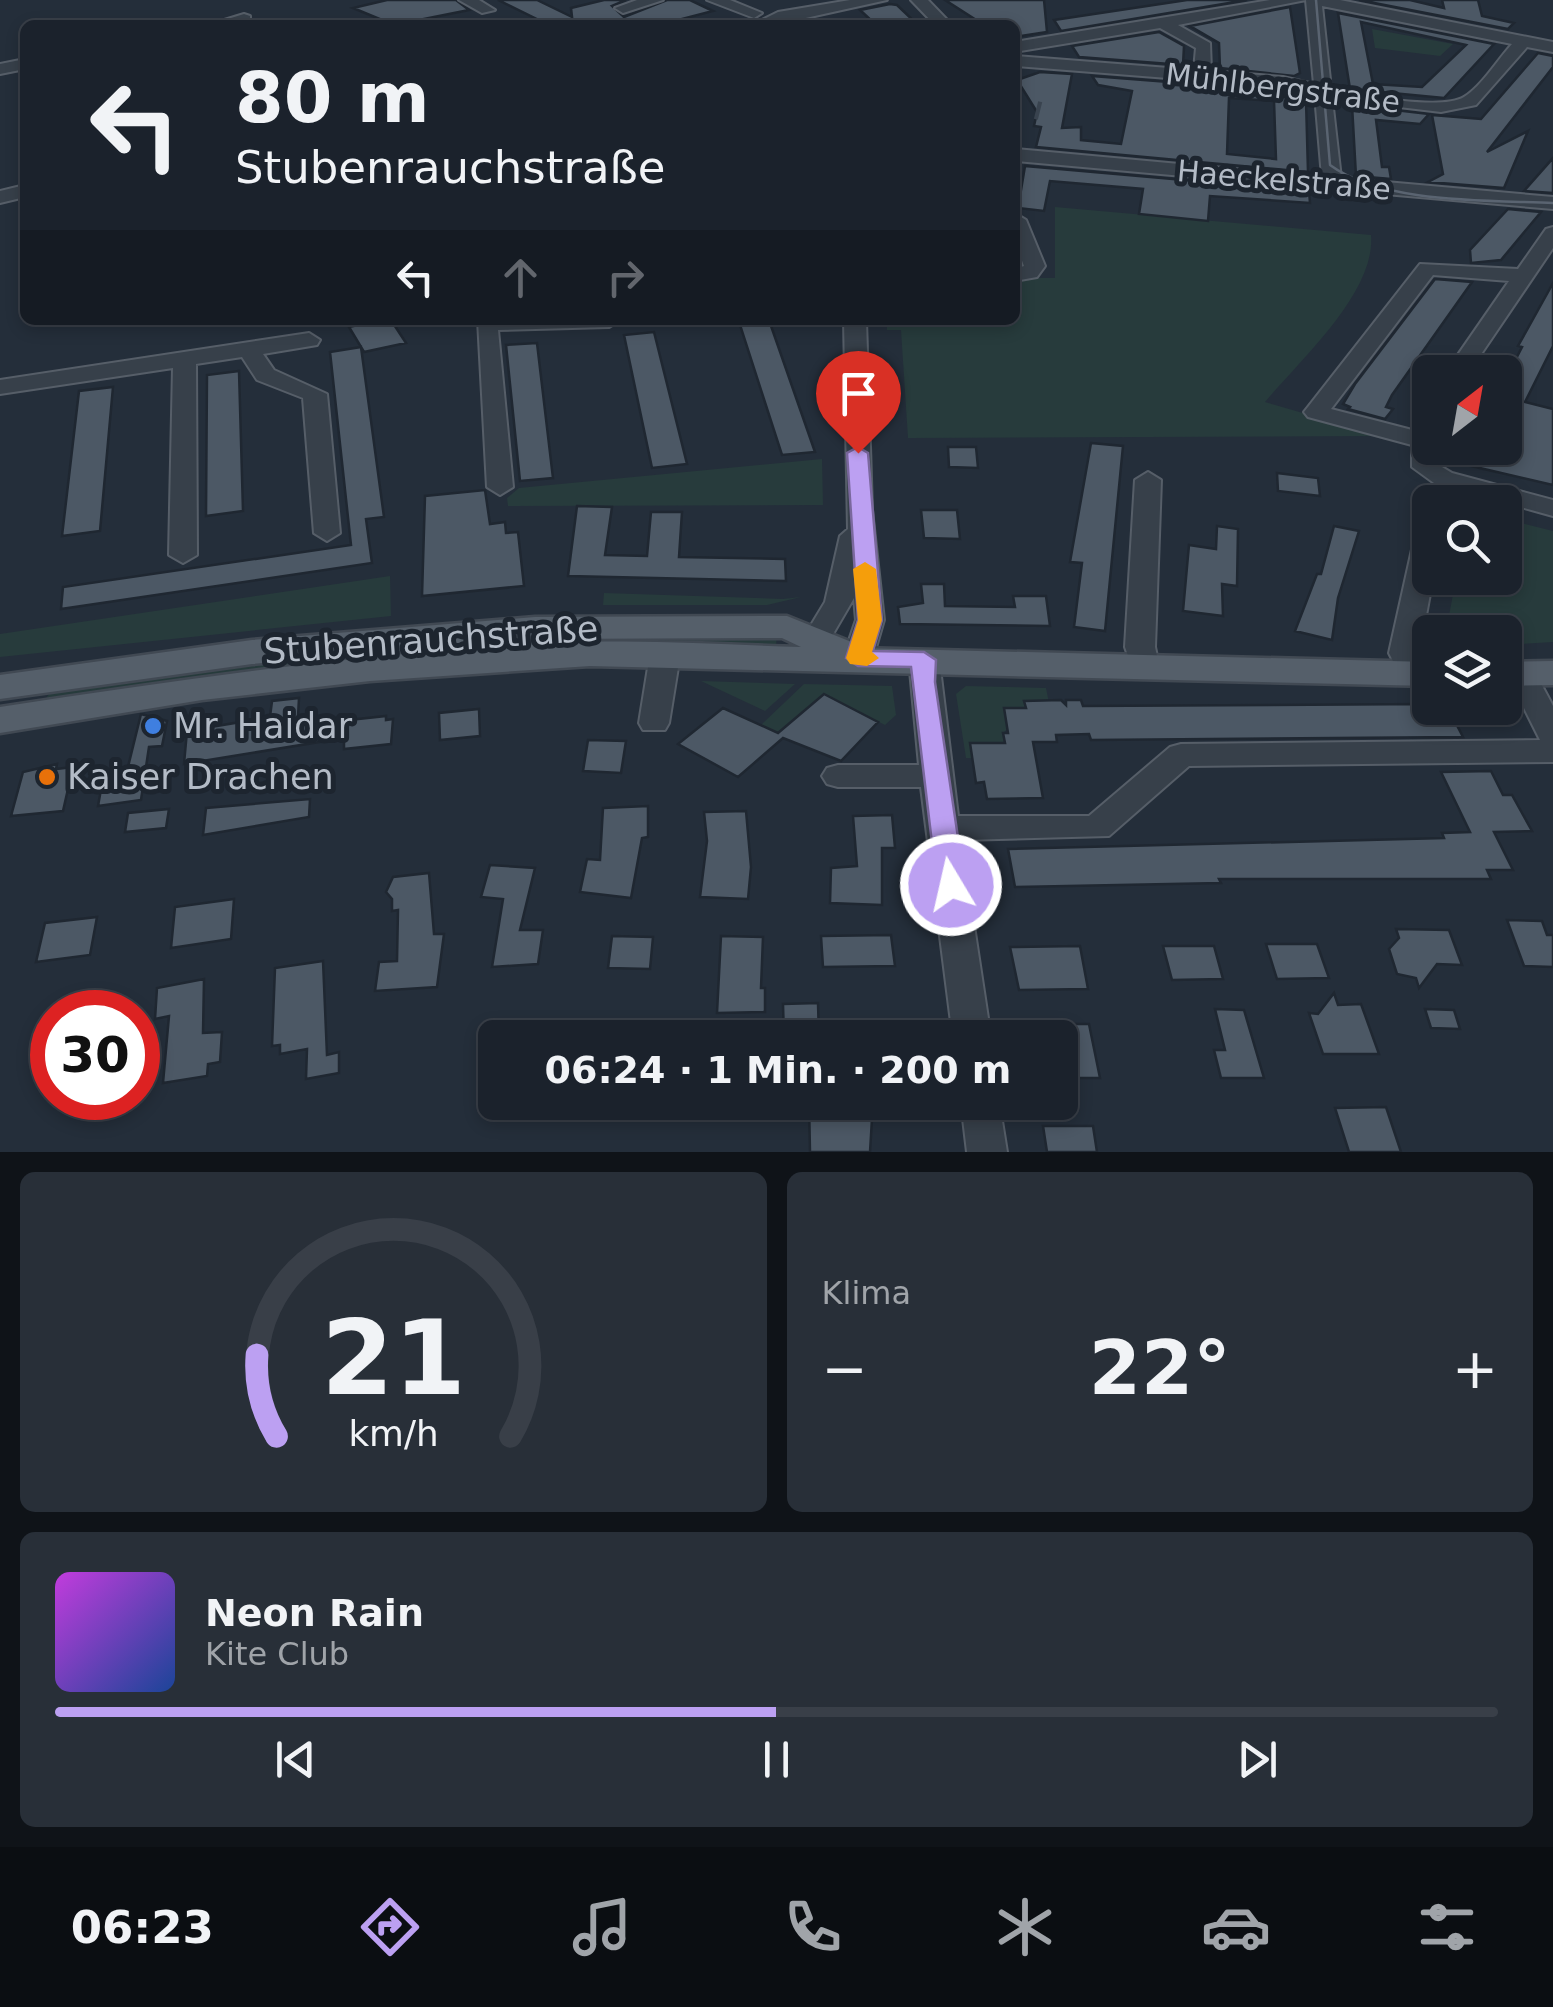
<!DOCTYPE html>
<html lang="de">
<head>
<meta charset="utf-8">
<style>
  :root { --surface:#1b222c; --page:#282f38; --text:#f1f3f6; --muted:#a0a4a9; --line:#393f48; --accent:#bca0f2 }
  body { margin:0; font-family:"DejaVu Sans",sans-serif; background:var(--page); color:var(--text); height:100vh; display:flex; flex-direction:column; font-size:38px; white-space:nowrap }
  * { box-sizing:border-box; margin:0 }
  p { font-size:32px; color:var(--muted) }
  .icon { flex:none; width:55px; height:55px; fill:none; stroke:currentColor; stroke-width:2; stroke-linecap:round; stroke-linejoin:round }
  .map { position:relative; height:1152px; overflow:hidden }
  .details { display:flex; flex-direction:column; gap:20px; padding:20px; background:#0f1318; flex:1 }
  .details>* { flex:none }
  .hud { position:absolute; left:20px; top:20px; width:1000px; height:305px; border-radius:15px; box-shadow:0 5px 15px #0003,0 0 0 2px var(--line); background:#1b222c; color:var(--text); overflow:hidden }
  .needle { width:65px; rotate:31deg }
  .fabs { position:absolute; left:1412px; top:355px; display:grid; gap:20px }
  .fabs a { display:grid; place-items:center; width:110px; height:110px; border-radius:15px; background:var(--surface); box-shadow:0 5px 15px #0003,0 0 0 2px var(--line); font-size:50px }
  .speed { position:absolute; left:30px; top:990px; display:flex; gap:20px; font-size:50px; font-weight:700; text-align:center }
  .speed>* { display:grid; place-content:center; width:130px; height:130px; border-radius:50%; background:var(--surface); box-shadow:0 5px 15px #0003,0 0 0 2px var(--line); line-height:1 }
  .speed .limit { border:15px solid #d22; background:#fff; color:#111 }
  .pin { position:absolute; display:grid; place-items:center; width:85px; height:85px; color:#fff; margin:-102px -42px; border-radius:50% 50% 50% 0; rotate:-45deg; box-shadow:0 0 10px #0007 }
  .pin .icon { rotate:45deg }
  .me { position:absolute; width:110px; margin:-55px; rotate:351deg; stroke-linejoin:round; filter:drop-shadow(0 0 8px #0008) }
  .turn { display:flex; align-items:center; gap:35px; height:210px; padding:0 50px; font-size:45px }
  .turn .icon { width:130px; height:130px; stroke-width:2.5 }
  .turn b { display:block; font-size:70px; line-height:85px }
  .lanes { display:flex; align-items:center; height:95px; padding:0 50px; background:#0003; justify-content:center; gap:50px; direction:ltr }
  .lanes .off { opacity:.35 }
  .big { font-size:75px; font-weight:800; line-height:1.1 }
  .details .tile { flex:1; display:flex; flex-direction:column; justify-content:center; gap:15px; min-width:0; padding:0 35px; border-radius:15px; background:var(--page) }
  .details .dial { align-items:center; gap:0 }
  .dial svg { height:260px; overflow:visible; fill:none; stroke:var(--line); stroke-width:7; stroke-linecap:round; text-anchor:middle }
  .dial text { fill:var(--text); stroke:none }
  .song { display:flex; align-items:center; gap:30px }
  .cover { width:120px; height:120px; border-radius:15px; background:linear-gradient(135deg,hsl(290 70% 55%),hsl(220 70% 35%)) }
  .played { height:10px; border-radius:5px; background:linear-gradient(90deg,var(--accent) 50%,var(--line) 50%) }
  .keys { display:flex; justify-content:space-around; direction:ltr }
  .heat { display:flex; justify-content:space-between; align-items:center; font-size:55px; direction:ltr }
  .details .tiles { flex:1; display:grid; gap:20px; grid-template-columns:1fr 1fr }
  .tile:last-child { grid-column:span 2 }
  .trip { position:absolute; left:478px; top:1020px; width:600px; height:100px; border-radius:15px; background:var(--surface); box-shadow:0 5px 15px #0003,0 0 0 2px var(--line); font-weight:800; line-height:100px; text-align:center }
  .tab-bar { display:flex; height:160px; justify-content:space-around; align-items:center; background:#0b0e12; color:var(--muted) }
  .tab-bar .icon { width:70px; height:70px }
  .tab-bar .selected { color:var(--accent) }
  .tab-bar b { font-size:45px; color:var(--text) }
  .map>svg:first-child { display:block }
  .green { fill:#273b3c }
  .building { fill:#4c5865; stroke:#1f2731; stroke-width:2.5; fill-rule:evenodd }
  .lines { fill:none; stroke-linecap:round; stroke-linejoin:round }
  .minor-tunnel { stroke:#39434f; stroke-width:18; stroke-dasharray:18 9; stroke-linecap:butt }
  .minor-casing { stroke:#565e68; stroke-width:4 }
  .major-casing { stroke:#414953; stroke-width:5 }
  .minor { fill:#37404a; fill-rule:evenodd }
  .major { fill:#555f6a; fill-rule:evenodd }
  .tram { stroke:#5a6471; stroke-width:2.5 }
  .route { fill:#bca0f2; stroke:#7a689d; stroke-width:2.5 }
  .slow { fill:#f59e0b }
  .shop-dot { fill:#3f7fe0; stroke:#1d252f; stroke-width:4 }
  .food-dot { fill:#e8710a; stroke:#1d252f; stroke-width:4 }
  .labels { text-anchor:middle; dominant-baseline:central; stroke-width:10; stroke-linejoin:round; paint-order:stroke }
  .far-street-label { font-size:30px; fill:#b3bbc6; stroke:#1d252f }
  .street-label { font-size:35px; fill:#b3bbc6; stroke:#1d252f }
  .poi-label { font-size:35px; fill:#b3bbc6; stroke:#1d252f; text-anchor:start }
</style>
</head>
<body>
<div class="map">
<svg width="1553" height="1152" viewBox="0 0 1553 1152">
  <rect width="100%" height="100%" fill="#242e3a"/>
  <path class="green" d="M1372 29 1453 44 1440 56 1375 48Z
    M1055 207 1371 235C1376 292 1301 359 1265 402L1382 436 908 438 901 330H887V323L877 320H1015V278H1055Z
    M822 459 823 505 508 506 507 498 519 488Z
    M1505 519 1553 531V642L1505 645V632H1446L1456 578H1505Z
    M390 576 391 616 0 657V634Z
    M604 593 783 599 801 597 767 605H603Z
    M777 634 776 646 692 643 379 659 381 646Z
    M359 648V661L48 701 46 698 52 691Z
    M701 681 795 684 765 711Z
    M804 684 892 686 896 715 885 725 824 694 778 733 761 725Z
    M966 686 1046 688 1049 703 1025 700 1026 711 1003 733 1005 743H970L977 758H966L956 694Z"/>
  <path class="building" d="M387 0H456L469 10 394 25 353 8Z
    M498 0H537L572 17 571 8 604 0H626L612 6 624 17 667 0H690L713 11 659 25H573L572 19 549 25Z
    M945 0H1044L1047 32 1015 37V25H984Z
    M1187 0H1247L1061 31 1054 20Z
    M1359 0H1410L1444 8 1442 0H1478L1482 16 1514 23 1508 29Z
    M890 4 897 5 918 25H876L860 10Z
    M1290 7 1300 73 1294 76 1220 68 1219 43 1190 26Z
    M1338 13 1494 44 1444 98 1350 89ZM1361 22 1466 45 1422 87 1373 84Z
    M1159 32 1184 46 1183 65 1079 57 1072 46Z
    M1538 53 1553 56V67L1487 152 1528 131 1504 188 1428 182 1443 174 1432 115 1481 119Z
    M1040 72 1072 74 1062 128 1081 127V140L1121 144 1132 91 1098 85 1092 76 1285 91 1306 100 1308 172 1036 147 1041 127 1034 126 1037 112 1017 80ZM1229 98 1274 101 1276 159 1227 154Z
    M1352 105 1429 114 1420 124 1376 120 1382 167H1389L1391 179 1356 176Z
    M1553 158V193L1524 191Z
    M1025 166 1309 191 1310 203 1210 196 1208 221 1139 214 1143 189 1050 181 1044 211 1018 208Z
    M1508 209 1541 212 1501 260 1471 263 1470 250Z
    M1435 279 1472 282 1392 395 1386 407 1393 409 1385 419 1348 409 1350 407 1343 404 1355 384Z
    M1553 283V346L1525 402 1553 409V485L1467 465 1474 448H1505V380L1522 347 1518 346Z
    M380 320H391L406 343 364 352 349 327Z
    M770 323 815 452 782 455 740 325Z
    M654 332 687 464 652 468 624 335Z
    M537 343 553 478 520 481 506 345Z
    M361 347 384 517 366 519 372 563 61 609 63 587 351 545 330 352Z
    M239 371 243 511 206 516 207 375Z
    M113 387 100 531 62 536 79 391Z
    M1091 443 1123 446 1105 631 1074 627 1082 563 1070 562Z
    M948 447H976L978 468 949 467Z
    M1277 473 1318 478 1320 496 1278 491Z
    M485 490 490 524 505 522 506 533 518 532 524 586 422 596 425 496Z
    M577 506 612 507 605 555 647 556 651 512H682L679 557 785 559 786 581 568 576Z
    M921 510H957L960 539 924 538Z
    M1217 526 1238 529 1237 586 1222 584 1223 616 1183 611 1189 545 1216 549Z
    M1334 526 1359 531 1338 598 1332 640 1295 631 1317 574H1321Z
    M921 584H944L945 606 1015 607 1013 596H1046L1050 626 900 624 898 607 923 603Z
    M824 694 878 722 841 761 783 738 738 777 678 744 723 708 778 733Z
    M299 698 298 717H322L321 723 386 716V720L393 719 391 744 344 749V738L184 764 187 731 270 717 272 701Z
    M1061 700 1066 705V700H1081L1083 706 1430 704 1448 708 1463 737 1091 740 1089 734 1056 735 1057 742H1033L1043 798 987 799 984 782 976 783 970 743H1005L1003 733H1008L1004 708H1026L1024 701Z
    M479 709 480 736 440 740 439 713Z
    M141 714 167 721 162 746 149 747 141 800 98 806 103 778 126 775Z
    M588 740 626 741 621 773 583 771Z
    M57 764 56 769 73 767 63 811 11 816 23 772Z
    M1491 771 1503 795H1512L1532 831 1494 832 1513 870H1487L1491 879H1219L1221 883 1015 887 1008 849 1444 838 1442 833 1470 832 1441 772Z
    M310 799 309 817 203 835 206 808Z
    M648 806V837L642 838 631 898 580 892 587 859 600 860 603 808Z
    M169 809 166 828 125 832 128 813Z
    M746 811 751 867 748 899 700 897 707 841 704 812Z
    M892 815 895 848H882V905L830 903 831 868 857 866 853 816Z
    M490 865 535 868 520 930H543L538 964 492 967 503 899 481 897Z
    M429 873 434 934H444L437 987 375 991 379 962 397 961 398 910 392 911V899L386 892 393 877Z
    M234 899 231 939 171 948 175 907Z
    M97 917 90 955 36 962 45 923Z
    M1507 920 1542 921 1547 935H1553V967L1524 966Z
    M1396 929 1449 930 1462 965 1437 964 1419 988 1416 978 1397 974 1389 949 1399 938Z
    M891 935 895 966 823 967 821 936Z
    M612 936 653 937 650 969 608 968Z
    M721 936 763 937 761 988H765V1012L717 1013Z
    M1266 944H1317L1329 978 1277 979Z
    M1080 946 1088 989 1019 990 1010 947Z
    M1163 946H1214L1223 979 1172 980Z
    M323 961 327 1055 339 1052V1073L306 1079 307 1049 280 1054V1045L272 1046 275 968Z
    M204 979 203 1033 222 1032 220 1062 208 1064 207 1076 163 1083 169 1016 155 1019 157 988Z
    M1334 993 1338 1005 1361 1004 1379 1054H1323L1309 1013 1318 1014Z
    M818 1003 819 1038H784L783 1004Z
    M1215 1009 1244 1010 1264 1078H1221L1214 1050H1225Z
    M1425 1009 1454 1010 1460 1029 1431 1028Z
    M1060 1024H1089L1100 1078H1060Z
    M809 1102H873L870 1152H810Z
    M1386 1107 1401 1152H1349L1335 1108Z
    M1043 1126H1093L1097 1152H1047Z"/>
  <g class="lines">
    <path class="minor-tunnel" d="M1036 110 1040 111"/>
    <defs>
      <path id="minor" d="M459 0H479L495 10 482 13Z
        M637 0H663L623 13 615 8Z
        M707 0H730L762 13 754 18Z
        M850 0H887L774 25H752L778 12Z
        M911 0H928L952 25H935Z
        M1270 0H1306L1178 25 1210 43 1211 71 1283 77 1314 84 1306 0H1340L1553 42V52L1527 47 1476 105 1441 112 1332 99 1341 178 1553 197V209L1015 161V149L1322 177 1315 95 1283 87 1015 66V56L1194 70 1196 48 1160 28 1015 52V42ZM1322 6 1512 44C1498 59 1482 86 1464 97 1441 111 1358 95 1331 89Z
        M244 14 250 16V22L208 25Z
        M25 59V69L0 74V64Z
        M25 185V197L0 203V191Z
        M1016 214 1026 220 1045 266 1037 277 1015 281V269L1024 266 1015 242Z
        M1553 227V248L1469 372H1446L1509 281 1433 275 1331 409 1416 431 1421 423 1430 421V448H1437V464L1452 473 1553 500V516L1434 483 1412 467V445L1308 417 1304 412 1308 407 1420 264 1518 269 1546 229Z
        M478 320H620L609 327 498 330 513 487 500 495 487 487Z
        M844 320H866L872 510 884 620 873 658 858 667 843 658 856 620 854 598 826 646H806L802 640 825 602 840 536 848 529Z
        M309 333 320 340 317 345 263 354 274 370 327 394 340 533 327 541 314 533 303 398 257 380 242 357 196 364 197 555 183 563 169 555 173 368 0 394V380Z
        M1148 472 1161 480 1155 647 1159 666 1144 675 1134 673 1125 647 1135 480Z
        M1430 519 1433 578 1419 653 1428 674 1413 684 1403 681 1389 653 1417 527Z
        M665 646 680 655 669 723 665 730H643L639 723 650 655Z
        M924 651 939 660 958 816H1089L1170 747 1181 744 1540 740 1507 674 1522 664 1532 667 1553 706V762L1189 766 1109 836 961 840 991 1038H953L921 787H838L827 784 822 776 827 768 838 765H919L909 660Z
        M961 1102H999L1007 1152H967Z"/>
      <path id="major" d="M787 616 854 643 858 648 1430 662V686L590 666 370 681 202 700 0 733V707C195 677 391 649 588 642 659 640 730 645 801 647L782 638 535 639 252 664 0 699V675L252 640 535 617Z
        M1553 661V685L1505 686V662Z"/>
    </defs>
    <use href="#minor" class="minor-casing"/>
    <use href="#major" class="major-casing"/>
    <use href="#minor" class="minor"/>
    <use href="#major" class="major"/>
    <path class="tram" d="M1316 0 1330 165C1383 204 1489 200 1553 203"/>
  </g>
  <path class="route" d="M858 447 868 453 882 620 873 651 924 652 936 660 935 682 965 885 951 895 937 885 911 667 858 666 846 658 858 620 847 453Z"/>
  <path class="slow" d="M865 562 876 569 882 620 872 652 879 658 867 666 850 664 846 658 858 620 853 569Z"/>
  <circle class="shop-dot" cx="153" cy="726" r="10"/>
  <circle class="food-dot" cx="47" cy="777" r="10"/>
  <g class="labels">
    <g class="far-street-label">
      <text transform="translate(1283 88) rotate(7)">Mühlbergstraße</text>
      <text transform="translate(1284 180) rotate(5)">Haeckelstraße</text>
    </g>
    <g class="street-label">
      <text transform="translate(431 640) rotate(-4)">Stubenrauchstraße</text>
    </g>
    <g class="poi-label">
      <text x="173" y="726">Mr. Haidar</text>
      <text x="67" y="777">Kaiser Drachen</text>
    </g>
  </g>
</svg>
<div class="fabs">
<a><svg class="needle" viewBox="-14 -14 28 28"><path d="M0-13l5 13h-10z" fill="#e53935"/><path d="M0 13l5-13h-10z" fill="#a0a4a9"/></svg></a>
<a><svg class="icon" aria-label="search" viewBox="0 0 24 24"><circle cx="10" cy="10" r="6"/><path d="M15 15l6 6"/></svg></a>
<a><svg class="icon" aria-label="layers" viewBox="0 0 24 24"><path d="M12 4l9 5-9 5-9-5zM3 14l9 5 9-5"/></svg></a>
</div>
<div class="speed"><div class="limit">30</div></div>
<div class="pin" style="left:858px;top:453px;background:#d93025"><svg class="icon" aria-label="arrive" viewBox="0 0 24 24"><path d="M6 21V4h12l-3 4 3 4H6"/></svg></div>
<svg class="me" style="left:951px;top:885px" viewBox="-20 -20 40 40"><circle r="17" fill="#bca0f2" stroke="#fff" stroke-width="3"/><path d="M0-11L8 9 0 5-8 9z" fill="#fff"/></svg>
<div class="trip">06:24 · 1 Min. · 200 m</div>
<div class="hud">
<div class="turn"><svg class="icon" aria-label="left" viewBox="0 0 24 24"><path d="M17 20v-9H6M10 6l-5 5 5 5"/></svg><div><b>80 m</b>Stubenrauchstraße</div></div>
<div class="lanes"><svg class="icon" aria-label="left" viewBox="0 0 24 24"><path d="M17 20v-9H6M10 6l-5 5 5 5"/></svg><svg class="icon off" aria-label="ahead" viewBox="0 0 24 24"><path d="M12 20V5M6 11l6-6 6 6"/></svg><svg class="icon off" aria-label="right" viewBox="0 0 24 24"><path d="M7 20v-9h11M14 6l5 5-5 5"/></svg></div>
</div>
</div>
<section class="details">
<div class="tiles">
<div class="tile dial"><svg viewBox="0 0 100 80">
<path d="M14 69A42 42 0 1 1 86 69"/>
<path d="M14 69A42 42 0 0 1 8 44" stroke="#bca0f2"/>
<text x="50" y="56" font-size="32" font-weight="700">21</text>
<text x="50" y="72" font-size="11">km/h</text>
</svg></div>
<div class="tile"><p>Klima</p>
<div class="heat"><a>−</a><b class="big">22°</b><a>+</a></div>
</div>
<div class="tile">
<div class="song"><i class="cover"></i><div><b>Neon Rain</b><p>Kite Club</p></div></div>
<div class="played"></div>
<div class="keys"><svg class="icon" aria-label="previous" viewBox="0 0 24 24"><path d="M18 5L8 12l10 7zM5 5v14"/></svg><svg class="icon" aria-label="pause" viewBox="0 0 24 24"><path d="M8 5v14M16 5v14"/></svg><svg class="icon" aria-label="next" viewBox="0 0 24 24"><path d="M6 5l10 7-10 7zM19 5v14"/></svg></div>
</div>
</div>
</section>
<nav class="tab-bar">
<b>06:23</b>
<svg class="icon selected" aria-label="directions" viewBox="0 0 24 24"><path d="M12 3l9 9-9 9-9-9zM9 14v-3h6M13 9l2 2-2 2"/></svg>
<svg class="icon" aria-label="music" viewBox="0 0 24 24"><path d="M9 18V5l10-2v13"/><circle cx="6" cy="18" r="3"/><circle cx="16" cy="16" r="3"/></svg>
<svg class="icon" aria-label="phone" viewBox="0 0 24 24"><path d="M5 4h4l2 5-3 2q2 4 5 5l2-3 5 2v4C11 20 4 13 5 4z"/></svg>
<svg class="icon" aria-label="climate" viewBox="0 0 24 24"><path d="M12 3v18M4 7l16 10M4 17L20 7"/></svg>
<svg class="icon" aria-label="car" viewBox="0 0 24 24"><path d="M5 17H2v-5l4-1 3-4h7l3 4 3 1v5h-3M9 17h6M6 11h13"/><circle cx="7" cy="17" r="2"/><circle cx="17" cy="17" r="2"/></svg>
<svg class="icon" aria-label="filters" viewBox="0 0 24 24"><path d="M4 7h16M4 17h16"/><circle cx="9" cy="7" r="2"/><circle cx="15" cy="17" r="2"/></svg>
</nav>
</body>
</html>
